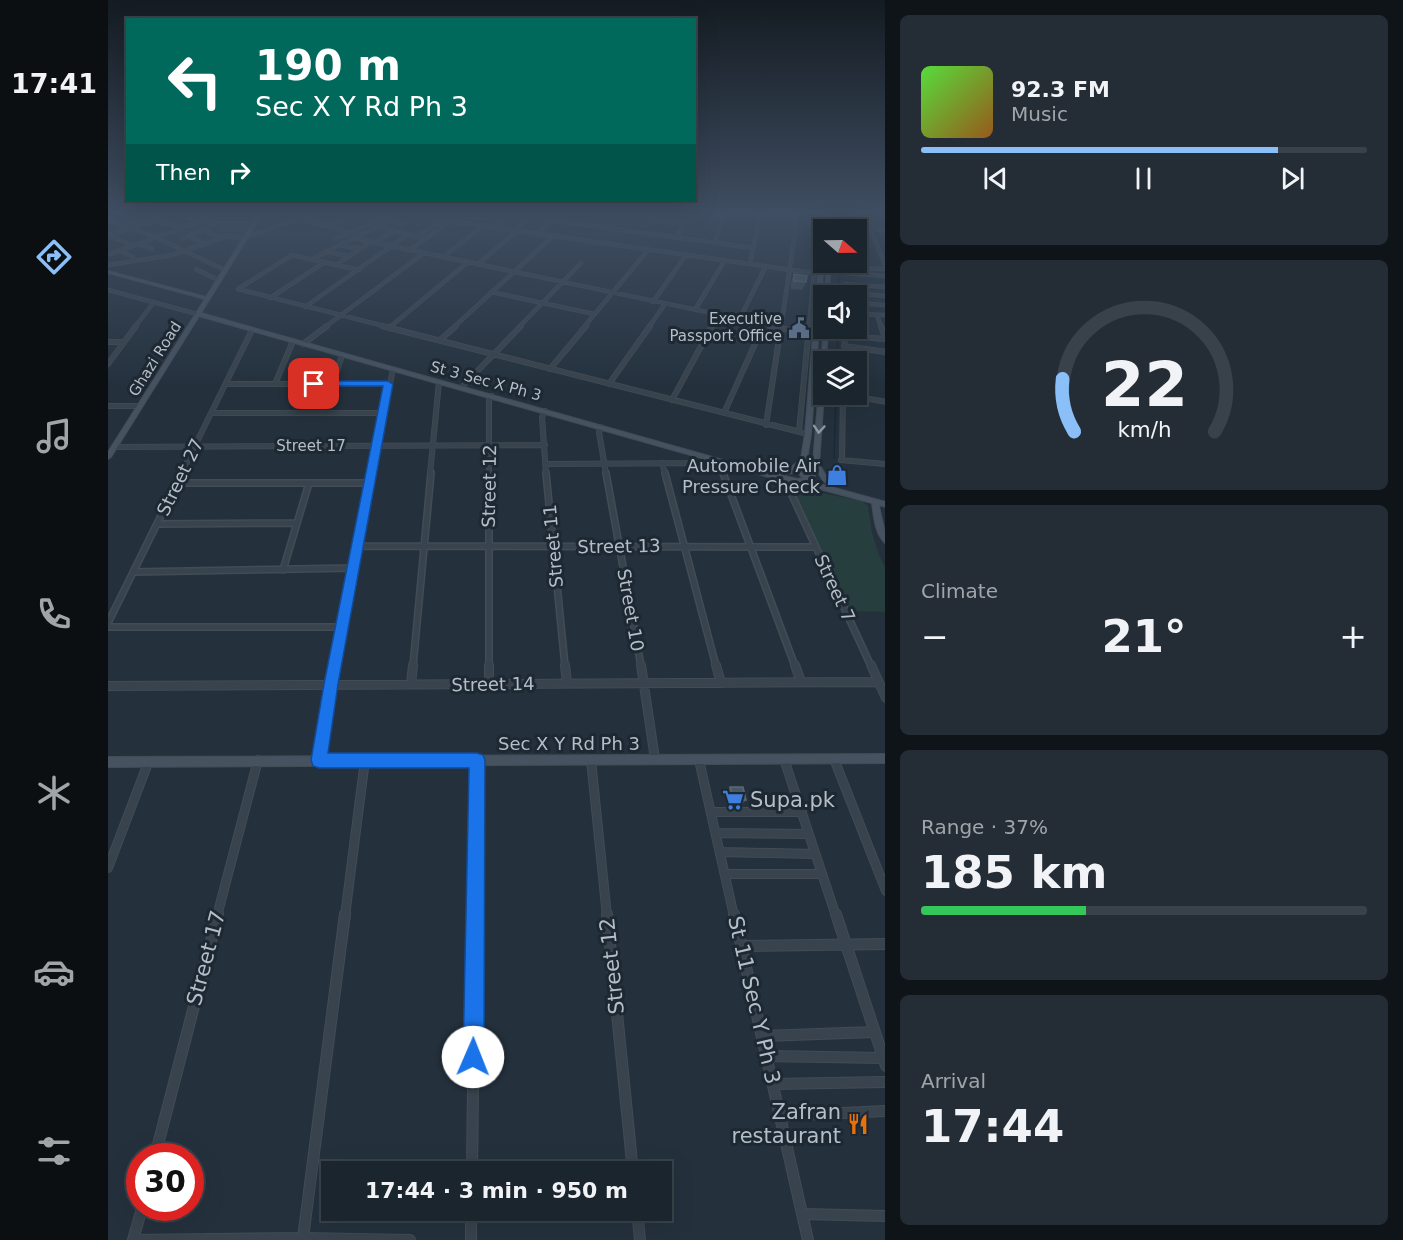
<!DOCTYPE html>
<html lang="en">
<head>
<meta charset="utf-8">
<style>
  :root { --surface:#1b252e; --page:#242d36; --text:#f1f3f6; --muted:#a0a5aa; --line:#39424a; --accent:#8abff7 }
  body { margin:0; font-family:"DejaVu Sans",sans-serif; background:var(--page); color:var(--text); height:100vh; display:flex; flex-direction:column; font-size:22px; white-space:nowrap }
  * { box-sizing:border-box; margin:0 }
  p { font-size:20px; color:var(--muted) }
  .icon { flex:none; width:33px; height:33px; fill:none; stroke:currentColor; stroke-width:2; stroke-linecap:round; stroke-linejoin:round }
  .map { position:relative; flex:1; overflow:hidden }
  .drawer { display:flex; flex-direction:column; gap:15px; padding:15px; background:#0f1419; width:518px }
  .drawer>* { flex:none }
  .guide { position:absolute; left:18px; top:18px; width:570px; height:183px; border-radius:0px; box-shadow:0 6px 24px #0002,0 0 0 2px var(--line); background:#00695c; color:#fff; overflow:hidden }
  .needle { width:39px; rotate:110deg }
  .controls { position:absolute; left:705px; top:219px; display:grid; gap:12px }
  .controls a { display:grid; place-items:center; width:54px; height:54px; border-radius:0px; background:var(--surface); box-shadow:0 6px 24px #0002,0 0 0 2px var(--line); font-size:30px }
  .speed { position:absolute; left:18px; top:1143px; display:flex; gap:12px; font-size:30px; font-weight:700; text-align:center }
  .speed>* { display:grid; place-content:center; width:78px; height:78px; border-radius:50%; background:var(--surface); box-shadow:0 6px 24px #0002,0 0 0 2px var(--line); line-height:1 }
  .speed .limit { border:9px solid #d22; background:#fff; color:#111 }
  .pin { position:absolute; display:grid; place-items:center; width:51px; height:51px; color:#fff; margin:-26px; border-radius:12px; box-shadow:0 3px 9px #0006 }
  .me { position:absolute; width:66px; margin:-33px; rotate:1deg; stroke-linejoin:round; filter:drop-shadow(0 0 4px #0008) }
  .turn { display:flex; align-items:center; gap:21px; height:126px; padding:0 30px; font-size:27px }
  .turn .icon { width:78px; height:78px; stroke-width:2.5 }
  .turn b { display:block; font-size:42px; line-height:51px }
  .then { display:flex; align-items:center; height:57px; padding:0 30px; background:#0003; gap:12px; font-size:22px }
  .big { font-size:45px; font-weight:700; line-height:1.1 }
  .drawer .widget { flex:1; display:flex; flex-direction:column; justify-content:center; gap:9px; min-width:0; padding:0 21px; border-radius:9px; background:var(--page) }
  .drawer .dial { align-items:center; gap:0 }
  .dial svg { height:156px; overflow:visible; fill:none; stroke:var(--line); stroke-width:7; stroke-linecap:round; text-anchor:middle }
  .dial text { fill:var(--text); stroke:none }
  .song { display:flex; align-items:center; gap:18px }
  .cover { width:72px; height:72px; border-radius:9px; background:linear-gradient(135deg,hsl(110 70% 55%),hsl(30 70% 35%)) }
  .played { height:6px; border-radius:3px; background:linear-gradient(90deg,var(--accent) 80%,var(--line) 80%) }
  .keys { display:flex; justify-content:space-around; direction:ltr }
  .heat { display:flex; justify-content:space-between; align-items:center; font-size:33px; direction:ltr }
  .charge { height:9px; border-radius:4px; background:linear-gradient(90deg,#34c759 37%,var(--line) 0) }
  .trip { position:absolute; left:213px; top:1161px; width:351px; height:60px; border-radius:0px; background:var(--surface); box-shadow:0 6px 24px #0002,0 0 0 2px var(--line); font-weight:700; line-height:60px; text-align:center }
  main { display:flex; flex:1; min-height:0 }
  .tabs { display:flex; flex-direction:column; width:108px; justify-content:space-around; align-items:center; background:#0b0f12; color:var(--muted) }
  .tabs .icon { width:42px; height:42px }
  .tabs .selected { color:var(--accent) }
  .tabs b { font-size:27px; color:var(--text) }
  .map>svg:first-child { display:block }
  .green { fill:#263e3e }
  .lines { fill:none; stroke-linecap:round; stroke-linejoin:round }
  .stream { stroke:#17293b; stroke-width:1.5 }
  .street-far4-casing { stroke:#414c56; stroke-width:4.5 }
  .street-far3-casing { stroke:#414c56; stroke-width:6 }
  .street-far2-casing { stroke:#414c56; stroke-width:8 }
  .street-far1-casing { stroke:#414c56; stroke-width:10 }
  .street-casing { stroke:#414c56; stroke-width:12 }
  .secondary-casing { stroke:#414c56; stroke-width:2 }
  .street-far4 { stroke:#38434d; stroke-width:3 }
  .street-far3 { stroke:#38434d; stroke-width:4.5 }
  .street-far2 { stroke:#38434d; stroke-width:5 }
  .street-far1 { stroke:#38434d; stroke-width:8 }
  .street { stroke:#38434d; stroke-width:10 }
  .secondary { fill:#465260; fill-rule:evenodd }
  .wall { fill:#3c4c59 }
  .building { fill:#495865; stroke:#5a6875; stroke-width:1.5 }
  .oneway { stroke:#8e98a4 }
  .route { fill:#1a73e8; stroke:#114b97; stroke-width:1.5 }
  .labels { text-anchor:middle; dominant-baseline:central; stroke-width:6; stroke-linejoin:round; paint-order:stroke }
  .far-poi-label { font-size:15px; fill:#b4bec8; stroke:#1d2832; text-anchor:end }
  .far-street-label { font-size:15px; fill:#b4bec8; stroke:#1d2832 }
  .poi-label { font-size:18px; fill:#b4bec8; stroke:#1d2832; text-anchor:end }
  .street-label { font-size:18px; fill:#b4bec8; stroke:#1d2832 }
  .near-poi-label { font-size:21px; fill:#b4bec8; stroke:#1d2832; text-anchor:start }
  .near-street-label { font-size:21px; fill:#b4bec8; stroke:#1d2832 }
</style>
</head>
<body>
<main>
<nav class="tabs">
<b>17:41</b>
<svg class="icon selected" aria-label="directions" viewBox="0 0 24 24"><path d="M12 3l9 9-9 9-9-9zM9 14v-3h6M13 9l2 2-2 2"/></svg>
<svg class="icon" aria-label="music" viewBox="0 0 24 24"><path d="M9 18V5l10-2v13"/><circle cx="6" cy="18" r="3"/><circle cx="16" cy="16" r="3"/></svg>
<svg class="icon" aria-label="phone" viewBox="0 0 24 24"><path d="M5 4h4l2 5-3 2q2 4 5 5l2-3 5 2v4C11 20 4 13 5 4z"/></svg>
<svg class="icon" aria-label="climate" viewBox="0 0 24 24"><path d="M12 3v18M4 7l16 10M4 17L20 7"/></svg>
<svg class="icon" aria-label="car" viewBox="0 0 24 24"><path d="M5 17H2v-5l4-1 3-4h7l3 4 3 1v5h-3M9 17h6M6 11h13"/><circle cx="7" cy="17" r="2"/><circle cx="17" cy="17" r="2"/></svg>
<svg class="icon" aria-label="filters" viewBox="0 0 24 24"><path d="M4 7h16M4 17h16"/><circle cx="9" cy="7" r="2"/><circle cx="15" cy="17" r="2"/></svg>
</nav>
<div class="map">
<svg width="778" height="1240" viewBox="0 0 778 1240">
  <rect width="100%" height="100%" fill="#24313d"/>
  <path class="green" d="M683 487 754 501 760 506 764 533 771 555 777 567V612L742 611Z"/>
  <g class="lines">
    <path class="stream" d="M734 213V230
      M731 296 732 262
      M729 362 730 328
      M726 458 728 394"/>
    <defs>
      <path id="street-far4" d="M71 213 81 219 92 215
        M259 213 296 224
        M294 213 305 216
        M493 213 575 224
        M321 215 333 218
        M91 216H151
        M355 216 373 218
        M739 216 778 233
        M194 217 240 233
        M0 220 15 225 51 213
        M334 220 712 274
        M441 220 645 248
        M104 223H147
        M15 225 49 238 117 270
        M219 226 252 213
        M765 227 763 230 778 268
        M388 228 400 213
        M95 229 113 238
        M113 229H143
        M738 230 739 214
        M408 231 423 213
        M430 234 447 213
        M0 235 50 219 72 229
        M1 235 25 246
        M80 236 97 244
        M309 237 334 220 333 218 344 213
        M569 237 580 213
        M137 238 204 213
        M245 238 670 327
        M74 239 103 226 108 216
        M227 239 287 213
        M268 242 286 231
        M607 243 616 213
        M31 244 44 249
        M232 245 252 249
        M302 250 342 221
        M12 251 25 257
        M219 252 241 256
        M0 255 94 221
        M335 257 375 226
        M204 259 270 226 317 239
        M642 263 653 213
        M370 264 409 231
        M0 265 64 255 120 236 136 239
        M228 265 264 241
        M737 268 778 269
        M88 269 110 280
        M737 273 778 276
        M737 284 778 287
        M130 289 280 327
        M130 289 184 255 251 270
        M0 290 89 314
        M383 292 486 314
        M736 292 778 296
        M162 298 217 262
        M545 302 578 255
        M748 303 778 305
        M197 307 299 235
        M587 310 617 260
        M748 314 778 315
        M769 315 773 327
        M631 320 658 266
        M27 327 46 302
        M217 327 316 253
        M282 327 360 262
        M346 327 445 236
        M411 327 473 263
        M476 327 540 250
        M541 327 557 304
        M603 327 610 315
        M654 327 655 325
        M673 327 690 213
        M701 327 711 213"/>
      <path id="street-far3" d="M274 326 700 434
        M662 326 707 335
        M773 326 777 338
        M281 328 284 326
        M737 336 778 339
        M332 340 348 326
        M0 342H15
        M195 344 219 326
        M736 346 778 352
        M736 362 737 328
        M0 364 28 326
        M442 369 478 326
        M118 384H280
        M167 384 185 341
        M225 384 234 355
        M501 384 542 326
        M353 388 413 326
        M564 400 604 326
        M0 406H31
        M437 411 434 417 438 474
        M104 413H275
        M616 413 655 326
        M658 425 673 326
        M493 427 491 432 498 474
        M691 432 701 326
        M6 447 437 445
        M733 460 778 464
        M734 460 735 394 778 402
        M554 463 557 474
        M609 463 616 474
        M439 464 609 463
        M73 474 144 330
        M264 474 285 369
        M322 474 331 382
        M381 474V400L384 396"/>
      <path id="street-far2" d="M381 473V666
        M438 473 457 666
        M498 473 533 666
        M557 473 608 666
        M615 473 687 666
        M676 478 763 666
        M71 483H261
        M49 524 189 523
        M251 546 707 547
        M175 570 201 483
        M26 572 245 568
        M0 623 74 473
        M0 627H234
        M227 666 265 473
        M305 666 323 473"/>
      <path id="street-far1" d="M381 665V684
        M457 665 459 683
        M533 665 547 759
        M608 665 613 683
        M687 665 693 682
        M763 665 778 698
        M303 684 305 665
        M0 686 770 682
        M676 759 728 916
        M726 759 778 891
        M211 760 227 665
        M483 760 499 916
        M591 760 626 916
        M604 812H694
        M608 833 701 834
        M613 852 707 854
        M0 868 40 763
        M618 874H713
        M109 916 150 760
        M237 916 257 760
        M367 916 369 760"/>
      <path id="street" d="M499 914 525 1172
        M626 914 700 1240
        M728 914 778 1066
        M634 946 778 944
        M655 1036 766 1032
        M659 1056 775 1058
        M666 1084 778 1082
        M673 1116 778 1111
        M47 1156 110 914
        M364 1172 367 914
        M363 1210V1240
        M529 1210 532 1240
        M695 1214 778 1216
        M195 1238 237 914
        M25 1240 195 1238 302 1240
        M25 1240 34 1208"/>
      <path id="secondary" d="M151 213H155L93 313 665 474 666 471 681 469 693 459 697 434 715 213H719L718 230H716V262L703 434 697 473 701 475 702 465 705 463 716 327V328H720L718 362H716V394L711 464 718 476 727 485 726 487H722L714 479 708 469 707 476 705 479 712 484 778 502V507L771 505C773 519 778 531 778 544 767 534 766 518 764 503L708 488 700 482 690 483 664 478 91 316 3 457 0 459V452L97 299 0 273V271L98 297ZM692 467 691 474 695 478 690 479 671 475 685 473Z
        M722 213H726L725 230H721Z
        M719 262H723L721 296H717Z
        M778 754V763L0 767V757Z"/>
    </defs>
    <use href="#street-far4" class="street-far4-casing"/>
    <use href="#street-far3" class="street-far3-casing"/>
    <use href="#street-far2" class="street-far2-casing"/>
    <use href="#street-far1" class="street-far1-casing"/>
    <use href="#street" class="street-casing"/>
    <use href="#secondary" class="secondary-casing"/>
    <use href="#street-far4" class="street-far4"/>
    <use href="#street-far3" class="street-far3"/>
    <use href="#street-far2" class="street-far2"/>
    <use href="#street-far1" class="street-far1"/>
    <use href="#street" class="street"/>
    <use href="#secondary" class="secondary"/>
  </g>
  <path class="wall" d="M686 274 698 282 694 290 683 289V282Z
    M622 787 638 800 633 806H620L617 794Z"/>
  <path class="building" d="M686 274 699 276 698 282 686 281Z
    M622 787H635L638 800H625Z"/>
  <defs><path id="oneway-chevron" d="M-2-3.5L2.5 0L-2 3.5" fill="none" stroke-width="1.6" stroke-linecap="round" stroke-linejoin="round" transform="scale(1.5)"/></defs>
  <use class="oneway" href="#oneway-chevron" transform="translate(711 429) rotate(94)"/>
  <linearGradient id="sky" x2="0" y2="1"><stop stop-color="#141b22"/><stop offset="0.55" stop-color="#3f4e62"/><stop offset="1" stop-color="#3f4e62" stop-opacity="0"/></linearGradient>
  <rect width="778" height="387" fill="url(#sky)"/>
  <path class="route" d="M206 381H280L285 384 230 684 220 753H369L375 755 377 760 376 1057 373 1065 365 1068 358 1065 355 1057 361 768H211L205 766 203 760 216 684 275 386H202V382Z"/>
  <defs>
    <symbol id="civic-bare" viewBox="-9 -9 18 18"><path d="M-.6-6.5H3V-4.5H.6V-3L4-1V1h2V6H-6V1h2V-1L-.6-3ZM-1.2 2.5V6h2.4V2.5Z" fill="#5c6f8a" stroke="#1d2832" stroke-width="2.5" paint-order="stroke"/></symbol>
    <symbol id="shop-bare" viewBox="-9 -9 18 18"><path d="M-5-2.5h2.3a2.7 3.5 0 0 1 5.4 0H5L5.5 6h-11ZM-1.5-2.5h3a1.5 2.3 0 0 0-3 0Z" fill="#3f7fe0" stroke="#1d2832" stroke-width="2.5" paint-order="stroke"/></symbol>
    <symbol id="supermarket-bare" viewBox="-9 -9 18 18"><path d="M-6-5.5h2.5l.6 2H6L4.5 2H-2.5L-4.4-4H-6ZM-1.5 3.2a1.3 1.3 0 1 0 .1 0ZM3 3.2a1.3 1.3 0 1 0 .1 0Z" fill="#3f7fe0" stroke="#1d2832" stroke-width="2.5" paint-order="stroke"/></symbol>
    <symbol id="restaurant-bare" viewBox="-9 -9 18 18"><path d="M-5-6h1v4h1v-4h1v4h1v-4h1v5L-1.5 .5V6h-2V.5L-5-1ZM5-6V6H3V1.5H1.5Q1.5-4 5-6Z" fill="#e8710a" stroke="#1d2832" stroke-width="2.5" paint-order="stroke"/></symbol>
  </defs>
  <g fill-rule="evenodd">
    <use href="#civic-bare" x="676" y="313" width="30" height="30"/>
    <use href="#shop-bare" x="714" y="460" width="30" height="30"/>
    <use href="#supermarket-bare" x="610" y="785" width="30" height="30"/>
    <use href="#restaurant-bare" x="735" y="1109" width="30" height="30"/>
  </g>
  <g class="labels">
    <g class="far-poi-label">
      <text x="674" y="319">Executive<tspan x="674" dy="17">Passport Office</tspan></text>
    </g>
    <g class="far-street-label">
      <text transform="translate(47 359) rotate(-58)">Ghazi Road</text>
      <text transform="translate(378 381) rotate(15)">St 3 Sec X Ph 3</text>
      <text x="203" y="446">Street 17</text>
    </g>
    <g class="poi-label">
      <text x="712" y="465">Automobile Air<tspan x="712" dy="21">Pressure Check</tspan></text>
    </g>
    <g class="street-label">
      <text transform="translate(72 477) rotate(-64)">Street 27</text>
      <text transform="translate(381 486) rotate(-89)">Street 12</text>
      <text transform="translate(445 546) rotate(-95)">Street 11</text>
      <text transform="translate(511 546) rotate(-1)">Street 13</text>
      <text transform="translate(727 588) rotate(65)">Street 7</text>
      <text transform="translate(523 610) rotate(80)">Street 10</text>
      <text transform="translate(385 684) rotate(-1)">Street 14</text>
      <text x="461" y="743">Sec X Y Rd Ph 3</text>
    </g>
    <g class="near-poi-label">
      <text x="642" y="800">Supa.pk</text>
      <text x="733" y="1112" text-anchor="end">Zafran<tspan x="733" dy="24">restaurant</tspan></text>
    </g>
    <g class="near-street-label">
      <text transform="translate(98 958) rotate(-75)">Street 17</text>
      <text transform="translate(504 966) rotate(-96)">Street 12</text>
      <text transform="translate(646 1000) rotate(77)">St 11 Sec Y Ph 3</text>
    </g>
  </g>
</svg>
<div class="controls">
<a><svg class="needle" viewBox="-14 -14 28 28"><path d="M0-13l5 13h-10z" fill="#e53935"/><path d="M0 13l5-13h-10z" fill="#a0a5aa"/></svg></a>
<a><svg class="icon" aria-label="sound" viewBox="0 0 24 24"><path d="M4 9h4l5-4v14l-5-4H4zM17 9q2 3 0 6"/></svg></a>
<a><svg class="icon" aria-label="layers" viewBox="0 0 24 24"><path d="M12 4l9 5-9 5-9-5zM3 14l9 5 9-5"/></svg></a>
</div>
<div class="speed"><div class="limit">30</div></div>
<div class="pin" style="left:206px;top:384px;background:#d93025"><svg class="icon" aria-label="arrive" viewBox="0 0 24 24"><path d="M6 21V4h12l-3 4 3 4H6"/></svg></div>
<svg class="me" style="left:365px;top:1057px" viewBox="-20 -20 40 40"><circle r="19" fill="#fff"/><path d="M0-13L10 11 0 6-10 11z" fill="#1a73e8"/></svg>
<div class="trip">17:44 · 3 min · 950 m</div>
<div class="guide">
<div class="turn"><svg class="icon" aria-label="left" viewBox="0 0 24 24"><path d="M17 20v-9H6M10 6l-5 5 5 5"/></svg><div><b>190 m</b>Sec X Y Rd Ph 3</div></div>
<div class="then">Then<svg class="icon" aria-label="right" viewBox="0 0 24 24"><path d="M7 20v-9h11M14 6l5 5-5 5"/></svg></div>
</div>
</div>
<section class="drawer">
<div class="widget">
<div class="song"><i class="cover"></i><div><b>92.3 FM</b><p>Music</p></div></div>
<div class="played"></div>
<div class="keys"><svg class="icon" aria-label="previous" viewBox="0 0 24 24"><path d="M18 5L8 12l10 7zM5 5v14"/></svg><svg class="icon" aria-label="pause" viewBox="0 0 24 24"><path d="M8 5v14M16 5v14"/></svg><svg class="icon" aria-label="next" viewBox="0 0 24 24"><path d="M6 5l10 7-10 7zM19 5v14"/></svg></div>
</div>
<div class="widget dial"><svg viewBox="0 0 100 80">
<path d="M14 69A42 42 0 1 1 86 69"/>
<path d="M14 69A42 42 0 0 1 8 42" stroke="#8abff7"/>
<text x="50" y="56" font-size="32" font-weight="700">22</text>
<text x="50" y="72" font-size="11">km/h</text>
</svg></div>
<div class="widget"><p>Climate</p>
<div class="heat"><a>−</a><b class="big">21°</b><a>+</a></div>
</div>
<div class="widget"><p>Range · 37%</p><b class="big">185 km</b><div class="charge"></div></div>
<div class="widget"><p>Arrival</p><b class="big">17:44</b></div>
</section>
</main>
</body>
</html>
